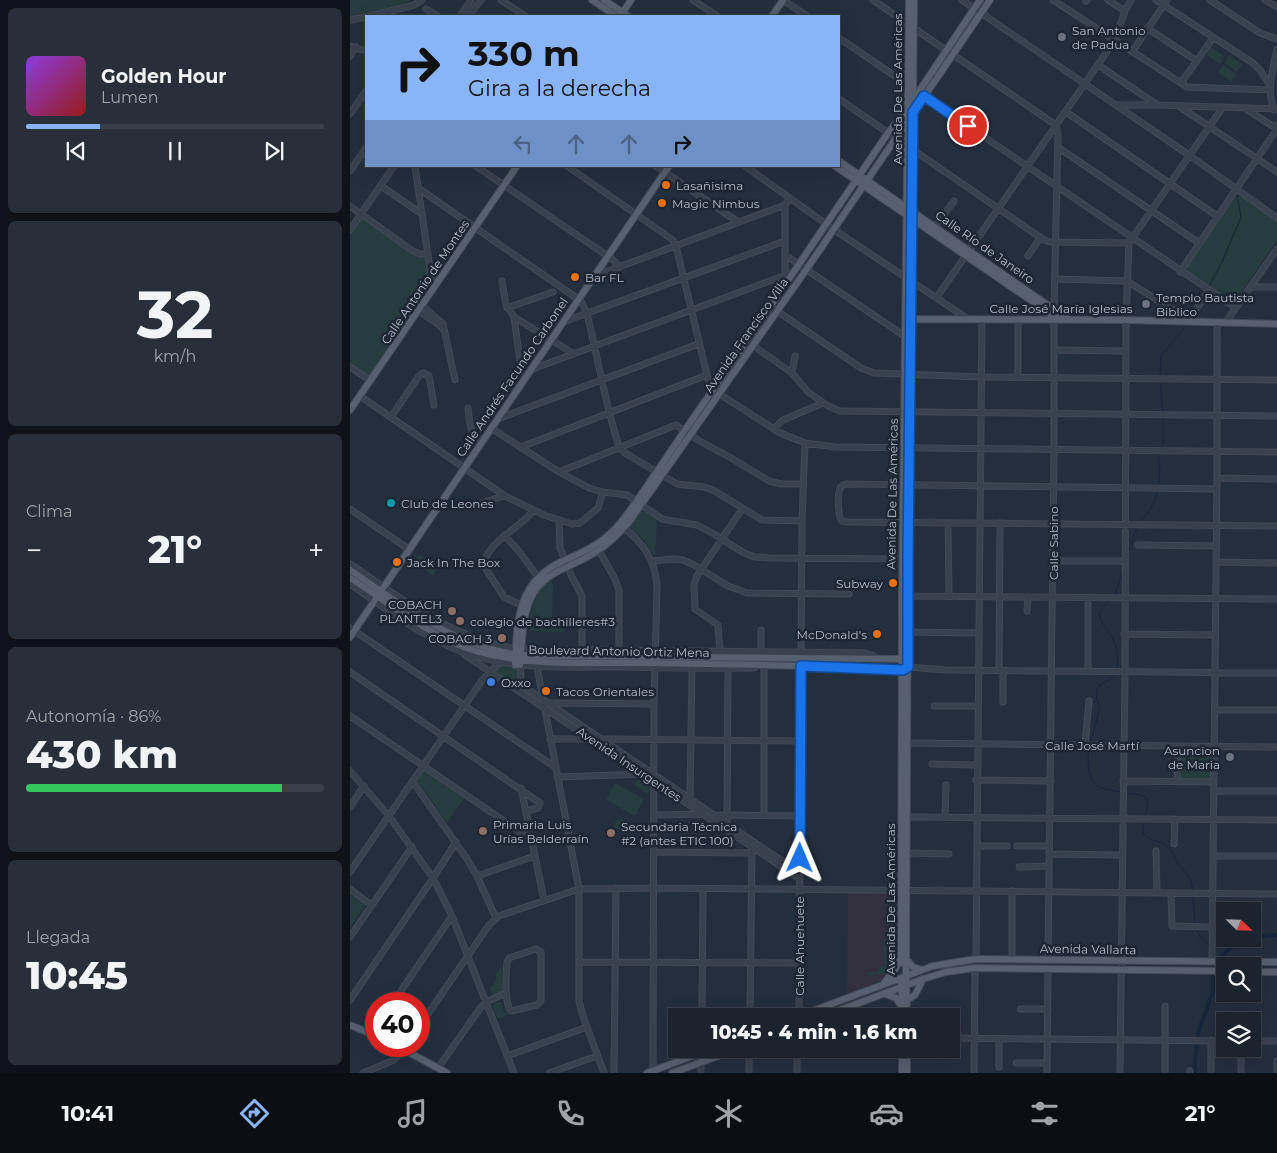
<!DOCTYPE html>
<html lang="es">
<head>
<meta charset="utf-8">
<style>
  :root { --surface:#1b232e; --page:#282f3a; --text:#f1f3f6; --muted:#a0a4aa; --line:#39404a; --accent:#8ab4f8 }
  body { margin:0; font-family:Montserrat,sans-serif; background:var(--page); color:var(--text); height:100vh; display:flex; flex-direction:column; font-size:19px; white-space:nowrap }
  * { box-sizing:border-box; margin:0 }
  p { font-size:16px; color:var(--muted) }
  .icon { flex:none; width:28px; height:28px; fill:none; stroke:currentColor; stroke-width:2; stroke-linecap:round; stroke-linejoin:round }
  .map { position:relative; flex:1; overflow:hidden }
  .sheet { display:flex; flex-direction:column; gap:8px; padding:8px; background:#0f1319; width:350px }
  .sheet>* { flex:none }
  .top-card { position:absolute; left:15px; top:15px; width:475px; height:152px; border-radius:0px; box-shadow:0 5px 20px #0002,0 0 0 1px var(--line); background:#8ab4f8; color:#111; overflow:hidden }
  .needle { width:32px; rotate:113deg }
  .fabs { position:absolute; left:866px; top:902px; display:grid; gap:10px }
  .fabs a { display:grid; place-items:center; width:45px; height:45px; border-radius:0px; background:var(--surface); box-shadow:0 5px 20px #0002,0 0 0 1px var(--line); font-size:25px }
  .speed { position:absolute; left:15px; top:992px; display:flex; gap:10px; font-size:25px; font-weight:700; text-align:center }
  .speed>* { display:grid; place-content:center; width:65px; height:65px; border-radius:50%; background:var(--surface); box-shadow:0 5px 20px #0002,0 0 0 1px var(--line); line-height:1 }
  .speed .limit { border:8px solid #d22; background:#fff; color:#111 }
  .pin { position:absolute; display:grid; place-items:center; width:42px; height:42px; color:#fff; margin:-21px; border:2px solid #fff; border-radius:50%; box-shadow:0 1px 5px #0007 }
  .me { position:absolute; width:55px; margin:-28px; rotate:1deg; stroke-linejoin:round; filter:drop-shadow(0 0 4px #0008) }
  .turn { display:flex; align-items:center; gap:18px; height:105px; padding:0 20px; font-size:22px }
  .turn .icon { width:65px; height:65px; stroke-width:2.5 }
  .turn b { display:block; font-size:35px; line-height:42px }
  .lanes { display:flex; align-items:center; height:48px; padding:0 20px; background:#0003; justify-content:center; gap:25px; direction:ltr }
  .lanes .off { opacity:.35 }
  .big { font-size:38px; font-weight:800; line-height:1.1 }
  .sheet .widget { flex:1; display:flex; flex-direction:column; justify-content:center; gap:8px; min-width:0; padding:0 18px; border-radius:8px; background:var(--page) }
  .sheet .dial { align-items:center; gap:0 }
  .dial b { font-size:65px; line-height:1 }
  .song { display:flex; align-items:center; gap:15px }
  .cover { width:60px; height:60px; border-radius:8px; background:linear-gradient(135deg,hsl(270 70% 55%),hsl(0 70% 35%)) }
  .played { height:5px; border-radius:2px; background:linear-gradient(90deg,var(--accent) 25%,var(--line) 25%) }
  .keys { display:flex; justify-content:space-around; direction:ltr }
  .heat { display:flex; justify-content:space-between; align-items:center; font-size:28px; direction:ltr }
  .charge { height:8px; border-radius:4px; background:linear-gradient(90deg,#34c759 86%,var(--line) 0) }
  .trip { position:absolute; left:318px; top:1008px; width:292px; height:50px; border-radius:0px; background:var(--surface); box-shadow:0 5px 20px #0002,0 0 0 1px var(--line); font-weight:800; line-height:50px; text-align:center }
  .menu { display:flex; height:80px; justify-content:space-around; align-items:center; background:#0b0e12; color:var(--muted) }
  .menu .icon { width:35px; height:35px }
  .menu .current { color:var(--accent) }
  .menu b { font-size:22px; color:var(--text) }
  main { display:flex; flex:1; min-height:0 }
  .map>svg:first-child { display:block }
  .medical { fill:#32303f }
  .green { fill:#263c3f }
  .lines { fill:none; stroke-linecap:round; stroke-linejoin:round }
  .stream { stroke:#17263c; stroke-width:1 }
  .canal { stroke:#17263c; stroke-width:4 }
  .minor-casing { stroke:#414a57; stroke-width:7 }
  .major-casing { stroke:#414a57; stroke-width:8 }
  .minor { stroke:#38414e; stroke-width:5 }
  .major { stroke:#56606e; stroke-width:6 }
  .route-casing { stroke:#114b97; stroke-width:12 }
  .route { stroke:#1a73e8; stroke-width:9 }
  .worship-dot { fill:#6b7280; stroke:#1d2633; stroke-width:2 }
  .food-dot { fill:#e8710a; stroke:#1d2633; stroke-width:2 }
  .culture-dot { fill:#0f9aa8; stroke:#1d2633; stroke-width:2 }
  .education-dot { fill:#8d6e63; stroke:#1d2633; stroke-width:2 }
  .shop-dot { fill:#3f7fe0; stroke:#1d2633; stroke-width:2 }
  .labels { text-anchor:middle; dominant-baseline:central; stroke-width:5; stroke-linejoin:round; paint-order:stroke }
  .poi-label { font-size:12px; fill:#b4bcc9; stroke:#1d2633; text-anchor:start }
  .street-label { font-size:12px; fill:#b4bcc9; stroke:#1d2633 }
</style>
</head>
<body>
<main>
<section class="sheet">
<div class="widget">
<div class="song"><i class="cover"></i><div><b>Golden Hour</b><p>Lumen</p></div></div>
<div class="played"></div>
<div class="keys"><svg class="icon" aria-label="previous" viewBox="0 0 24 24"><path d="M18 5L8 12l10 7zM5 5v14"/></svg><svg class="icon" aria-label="pause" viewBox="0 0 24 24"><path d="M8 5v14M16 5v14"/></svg><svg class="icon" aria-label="next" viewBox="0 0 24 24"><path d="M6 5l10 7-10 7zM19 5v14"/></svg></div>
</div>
<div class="widget dial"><b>32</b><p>km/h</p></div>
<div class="widget"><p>Clima</p>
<div class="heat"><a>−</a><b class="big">21°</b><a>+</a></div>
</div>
<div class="widget"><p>Autonomía · 86%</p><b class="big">430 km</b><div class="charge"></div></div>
<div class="widget"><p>Llegada</p><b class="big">10:45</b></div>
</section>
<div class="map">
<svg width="927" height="1073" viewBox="0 0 927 1073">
  <rect width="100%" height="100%" fill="#242f3e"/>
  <path class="medical" d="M498 892 548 893 546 960 536 977 529 982 497 994Z"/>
  <path class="green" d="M0 0H63L22 13 0 17Z
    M861 47 875 56 870 64 857 55Z
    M879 55 892 64 887 72 874 63Z
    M873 65 886 74 882 82 868 73Z
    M893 196 927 220V240L884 303 834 269 884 197Z
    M11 213 72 255H77L82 289 20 380 0 366V228Z
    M292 512H296L307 520 305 557 293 539 281 529 282 524Z
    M69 554 88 566 84 574 82 575 65 564 64 562Z
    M201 579 203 587 202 617 214 629 213 632 179 631C181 610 183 593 201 579Z
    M150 662 170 665 171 680 193 700 194 707 141 671Z
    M863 747 862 781 829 780 830 748Z
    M75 768 115 797 97 823 67 780Z
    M288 779 300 787 298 794 284 785Z
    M265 783 294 799 285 816 256 800Z
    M269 817 283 826 277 835 263 826Z
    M0 894 15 906 0 927Z
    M546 916V946L537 932Z
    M533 938 544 952 543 962 536 974 516 976 518 972H527L528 967H534Z
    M150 968H152V992L143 996 140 987 146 982V974Z
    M150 1002 152 1004 153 1011 157 1015 148 1019 143 1007V1004Z"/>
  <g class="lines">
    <path class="stream" d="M906 154 910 149
      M887 184 904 158
      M859 286 872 262 891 217 887 194
      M810 375 811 356 834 328
      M810 382 813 412
      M811 448 813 444V418
      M808 454 810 469 809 485
      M789 523 800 510 808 492
      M778 554 787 527
      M765 595 772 573
      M759 600 749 613C750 623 755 626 760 634 766 642 769 659 767 669
      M741 741C742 734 750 712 749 707 748 700 744 695 748 688 752 680 762 682 766 674
      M739 748C737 760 737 780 749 787 755 790 763 790 770 792
      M777 793 790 795 796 797 798 803 795 815
      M794 822 793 832 795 837 814 844 821 850 827 862 840 878 843 890
      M843 896 845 924
      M847 931 851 938 859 945
      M865 949 873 954"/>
    <path class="canal" d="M902 937 925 935
      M844 1073 848 1033 863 992V977L873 954 893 939"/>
    <defs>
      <path id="minor" d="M151 0 175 16
        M343 0 367 16
        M433 0 457 16
        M523 0 597 51
        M612 0 839 155 927 218
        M703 0 837 87 920 90
        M758 0 775 11
        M806 0 903 63 910 70 920 85
        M860 0 910 33 927 39
        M915 0 927 7
        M736 1 737 0
        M76 9 88 16
        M20 16 64 5 72 0
        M110 16 121 0
        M119 16 131 0
        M0 20 16 17
        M797 28 847 61
        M489 38 561 87
        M0 46 16 51
        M782 52 817 0
        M602 54 706 125 708 134 704 309V450L698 960
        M0 56 6 47
        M748 65 806 104
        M831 83 863 38
        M574 96 886 308
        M489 99 694 240 700 242 779 243
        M768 105H807L927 109
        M830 107 927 172
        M896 109 927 129
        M924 110C916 91 923 68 927 49
        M716 112 867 216
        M0 114 16 91
        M709 148 849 243
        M65 166 83 290
        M126 166 262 259 270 267
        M217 166 323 240 326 246 357 375 361 387 368 393 430 433 455 443 485 447 927 452
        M306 166 388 222
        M395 166 483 229 618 319
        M0 171 16 148
        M31 186 72 214
        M68 188 231 301 237 313 259 412 269 447 275 453 327 484 354 487 363 490 412 520 452 521
        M435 205V276
        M0 206 63 251 70 254H77
        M583 229 604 201
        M0 230 44 166
        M435 255 556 337
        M678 256 690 238
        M830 272 927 129V125
        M245 276 435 205 440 198
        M705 279 777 281 842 322
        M152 281 156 305 164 317 171 368
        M901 287H927
        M587 297 765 40 775 11 781 0
        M72 306 93 324 105 380
        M421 307 511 368 524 373 631 377 927 380
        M157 308 203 292
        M69 311 89 325 94 330
        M164 317 224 354
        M839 320 859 290
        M213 322 435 241
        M876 322 927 249
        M401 344 442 373 458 392 478 406 490 411 927 416
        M704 350 776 351
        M0 367 21 381
        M180 370 444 272
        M442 373 445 356
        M668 377V319
        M10 396 155 496 194 515 222 524 230 523 248 508 253 492
        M118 408C120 423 118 432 132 441
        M41 417 69 376 73 373 79 376 84 405
        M147 419 348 344
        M141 428 209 472 239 488 253 492 277 495 312 519 347 525 364 534 394 553 405 557 420 558 555 559
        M423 429 433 420 473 403
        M171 447 357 375
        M209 472 326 425 348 440 381 458 419 481 431 484H453
        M867 478 927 479
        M867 489 496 484C493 485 491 485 490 489 487 494 488 517 492 521L497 522 927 526
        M130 503 155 496
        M0 509 60 550
        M209 520 210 548 222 577 232 596V650
        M598 523 599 596
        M272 526C293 543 305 559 307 586L304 704 303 1071
        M154 535 168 550 188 577
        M788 545 866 546
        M248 549 264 577 269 590V650
        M302 561 323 559 333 560 344 565 378 586 397 593 499 594
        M703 561H774
        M866 562 927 563
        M0 564C55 601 99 637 166 649L515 653 521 655 527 658
        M0 584C34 607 71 637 110 651 161 670 214 667 267 667 313 668 358 669 404 668L409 665
        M555 596 927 599
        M171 605 154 597 136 569 134 562C142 538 168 530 183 511
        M677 611 678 597
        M0 628 205 767
        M411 630V652
        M554 632 628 633
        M774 634 865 635
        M370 653 368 625 345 609 344 584 347 576 392 509
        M115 655 450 879
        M451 655 452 521 455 443
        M170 665 171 680 177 689 450 873
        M187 667 229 889V1001L233 1016 254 1073
        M558 667 596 670 701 671 927 673
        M649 670 650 523
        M738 671V598
        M0 672 190 803 188 808 176 811
        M653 702V671
        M200 703 304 704
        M584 706H628
        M865 710H927
        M0 716 182 840
        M200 739H240
        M253 739 450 741
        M557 743 927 747
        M735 745 739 701
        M582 764 627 765
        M0 771 39 816 83 878 102 916 164 1073
        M207 777 294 774
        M626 780 701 781
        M773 781 864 782
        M63 782 117 859 127 876 146 918
        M827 782 828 746
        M171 788 194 900
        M864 791H927
        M340 799 342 668
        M0 807 14 786
        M304 815 353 814
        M363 815 450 816
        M414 815V665
        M557 817 927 820
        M595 817 596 785
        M377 824 378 669
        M824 844 825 819
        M627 846H657
        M667 846H699
        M806 851 807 893
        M304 852 402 853
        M556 853 599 854
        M699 854 772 855
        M864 856H927
        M669 867 699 866
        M0 872 133 679 151 661
        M127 876 185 856
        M0 889 21 905
        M821 893 822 926 862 927
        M0 937 62 847
        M186 949 191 952V1001L187 1005 161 1011C154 1003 156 973 157 962L159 958Z
        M626 959 632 319
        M662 959V891
        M862 961 867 478V322
        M229 962 449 963
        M0 1000 83 878 106 842
        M42 1004 102 916
        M670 1009H698
        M352 1016 353 889
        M400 1016 402 846
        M449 1016 451 666
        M69 1027 139 925 149 916 229 889 304 888 927 894
        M21 1034 26 1026
        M601 1038 875 1041
        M902 1041H927
        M157 1056 237 1027
        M351 1062V1073
        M666 1063H697
        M649 1067V1038
        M88 1068 131 1007 136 1002 156 993
        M13 1073 44 1060 56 1046
        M199 1073 247 1056
        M264 1073 266 888
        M399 1073V1049
        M447 1073V1049
        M624 1073 625 968
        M697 1073 698 969
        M770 1073 775 672 776 320 779 243 873 107
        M815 1073V1006
        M839 1073 840 1071
        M861 1073V1040
        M891 1073V1049
        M927 1073V1061"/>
      <path id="major" d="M242 0 266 16
        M254 0 278 16
        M271 15 281 0
        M422 16 433 0
        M564 99 630 0
        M489 161 718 319
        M485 166 708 319
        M558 319 776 320 927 324
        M0 410 167 166
        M0 570C49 603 99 643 159 653 174 656 190 655 205 656L556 659
        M0 578C38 602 74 632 116 648 174 668 236 662 296 663 382 664 468 666 553 670L557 668
        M0 637 319 166
        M165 665C167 619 167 581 215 560 234 552 251 544 266 528 277 516 286 502 295 489 311 466 326 443 342 420 408 325 473 229 538 133L558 107
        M170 665C172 645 172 619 180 600 192 571 221 568 244 553 258 545 268 534 279 522L456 270 640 0
        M556 959 563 967 572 970
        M551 963 552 596 559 0
        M902 972H927
        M551 978 553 1016
        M534 983 544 971 551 958
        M535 994 546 998 551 1006
        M557 1000 565 995 573 979
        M449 1016 583 966 626 959 927 962
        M474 1016 573 979 596 972 625 968 875 971
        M557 1016 556 976 558 559 564 0
        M0 1025 26 1036
        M47 1046 97 1073
        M557 1049V1073
        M297 1073 361 1049
        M322 1073 387 1049
        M552 1073V1049"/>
    </defs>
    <use href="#minor" class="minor-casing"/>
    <use href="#major" class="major-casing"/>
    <use href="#minor" class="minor"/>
    <use href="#major" class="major"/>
  </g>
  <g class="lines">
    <defs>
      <path id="route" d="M450 858 451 666 553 670 558 667V559L563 112 574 96 618 126"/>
    </defs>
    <use href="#route" class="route-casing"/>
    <use href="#route" class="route"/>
  </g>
  <g class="worship-dot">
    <circle cx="712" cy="37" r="5"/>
    <circle cx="796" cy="304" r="5"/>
    <circle cx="880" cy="757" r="5"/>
  </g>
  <g class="food-dot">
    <circle cx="316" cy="185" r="5"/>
    <circle cx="312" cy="203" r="5"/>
    <circle cx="225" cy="277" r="5"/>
    <circle cx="47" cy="562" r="5"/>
    <circle cx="543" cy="583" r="5"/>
    <circle cx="527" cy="634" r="5"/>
    <circle cx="196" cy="691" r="5"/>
  </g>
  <circle class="culture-dot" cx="41" cy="503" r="5"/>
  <g class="education-dot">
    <circle cx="102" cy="611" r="5"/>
    <circle cx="110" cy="621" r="5"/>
    <circle cx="152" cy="638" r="5"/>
    <circle cx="133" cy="831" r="5"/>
    <circle cx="261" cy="833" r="5"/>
  </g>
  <circle class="shop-dot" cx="141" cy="682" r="5"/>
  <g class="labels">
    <g class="poi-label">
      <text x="722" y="30">San Antonio<tspan x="722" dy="14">de Padua</tspan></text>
      <text x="326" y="185">Lasañisima</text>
      <text x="322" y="203">Magic Nimbus</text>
      <text x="235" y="277">Bar FL</text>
      <text x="806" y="297">Templo Bautista<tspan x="806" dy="14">Biblico</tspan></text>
      <text x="51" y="503">Club de Leones</text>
      <text x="57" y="562">Jack In The Box</text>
      <text x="533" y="583" text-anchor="end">Subway</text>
      <text x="92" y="604" text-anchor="end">COBACH<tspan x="92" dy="14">PLANTEL3</tspan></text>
      <text x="120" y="621">colegio de bachilleres#3</text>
      <text x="517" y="634" text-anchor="end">McDonald's</text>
      <text x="142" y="638" text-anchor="end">COBACH 3</text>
      <text x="151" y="682">Oxxo</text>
      <text x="206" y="691">Tacos Orientales</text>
      <text x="870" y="750" text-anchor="end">Asuncion<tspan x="870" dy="14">de Maria</tspan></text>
      <text x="143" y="824">Primaria Luis<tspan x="143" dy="14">Urías Belderraín</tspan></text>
      <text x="271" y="826">Secundaria Técnica<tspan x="271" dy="14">#2 (antes ETIC 100)</tspan></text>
    </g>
    <g class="street-label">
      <text transform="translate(547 89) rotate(-90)">Avenida De Las Américas</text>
      <text transform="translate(635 247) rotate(35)">Calle Río de Janeiro</text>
      <text transform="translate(75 282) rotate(-56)">Calle Antonio de Montes</text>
      <text x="711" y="308">Calle José María Iglesias</text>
      <text transform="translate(396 335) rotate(-55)">Avenida Francisco Villa</text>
      <text transform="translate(162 377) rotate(-56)">Calle Andrés Facundo Carbonel</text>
      <text transform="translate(542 494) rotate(-89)">Avenida De Las Américas</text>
      <text transform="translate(703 543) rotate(-90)">Calle Sabino</text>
      <text transform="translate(269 651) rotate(1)">Boulevard Antonio Ortiz Mena</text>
      <text x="742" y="745">Calle José Martí</text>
      <text transform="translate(279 764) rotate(34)">Avenida Insurgentes</text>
      <text transform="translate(540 899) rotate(-90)">Avenida De Las Américas</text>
      <text transform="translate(449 946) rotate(-90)">Calle Ahuehuete</text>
      <text transform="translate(738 949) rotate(1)">Avenida Vallarta</text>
    </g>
  </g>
</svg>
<div class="fabs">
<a><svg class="needle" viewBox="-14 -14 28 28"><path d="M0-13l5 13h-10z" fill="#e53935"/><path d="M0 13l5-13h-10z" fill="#a0a4aa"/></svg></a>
<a><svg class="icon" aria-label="search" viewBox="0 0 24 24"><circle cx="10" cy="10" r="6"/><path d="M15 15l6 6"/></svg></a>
<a><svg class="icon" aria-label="layers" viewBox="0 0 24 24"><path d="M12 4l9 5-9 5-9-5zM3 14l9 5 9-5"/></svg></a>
</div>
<div class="speed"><div class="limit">40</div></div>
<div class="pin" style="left:618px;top:126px;background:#d93025"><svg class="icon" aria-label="arrive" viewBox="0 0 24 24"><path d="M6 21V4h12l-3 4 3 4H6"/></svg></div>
<svg class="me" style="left:450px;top:858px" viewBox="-20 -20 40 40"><path d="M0-17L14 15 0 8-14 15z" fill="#1a73e8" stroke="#fff" stroke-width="4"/></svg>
<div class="trip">10:45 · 4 min · 1.6 km</div>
<div class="top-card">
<div class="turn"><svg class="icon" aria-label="right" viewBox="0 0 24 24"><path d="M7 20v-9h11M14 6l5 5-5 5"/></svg><div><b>330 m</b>Gira a la derecha</div></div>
<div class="lanes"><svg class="icon off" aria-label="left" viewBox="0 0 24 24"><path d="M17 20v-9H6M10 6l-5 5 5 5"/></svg><svg class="icon off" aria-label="ahead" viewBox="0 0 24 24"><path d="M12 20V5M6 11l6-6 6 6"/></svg><svg class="icon off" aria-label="ahead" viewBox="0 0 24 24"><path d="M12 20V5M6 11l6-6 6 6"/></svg><svg class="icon" aria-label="right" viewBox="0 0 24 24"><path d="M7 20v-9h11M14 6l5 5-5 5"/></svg></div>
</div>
</div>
</main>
<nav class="menu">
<b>10:41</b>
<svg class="icon current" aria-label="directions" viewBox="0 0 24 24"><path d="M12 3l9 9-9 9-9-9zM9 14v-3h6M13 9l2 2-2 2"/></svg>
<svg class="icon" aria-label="music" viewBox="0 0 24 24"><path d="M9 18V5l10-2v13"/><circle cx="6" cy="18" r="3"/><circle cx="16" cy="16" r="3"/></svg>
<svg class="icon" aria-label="phone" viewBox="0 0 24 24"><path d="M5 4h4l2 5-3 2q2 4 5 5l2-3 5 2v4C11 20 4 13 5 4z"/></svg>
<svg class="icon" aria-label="climate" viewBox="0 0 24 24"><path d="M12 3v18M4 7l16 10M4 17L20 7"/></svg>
<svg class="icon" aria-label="car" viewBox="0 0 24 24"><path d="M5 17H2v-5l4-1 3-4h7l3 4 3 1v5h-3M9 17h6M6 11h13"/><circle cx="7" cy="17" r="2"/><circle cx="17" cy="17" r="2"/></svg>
<svg class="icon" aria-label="filters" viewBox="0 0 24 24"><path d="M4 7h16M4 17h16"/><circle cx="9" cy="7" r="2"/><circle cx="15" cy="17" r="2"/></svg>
<b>21°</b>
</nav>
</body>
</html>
